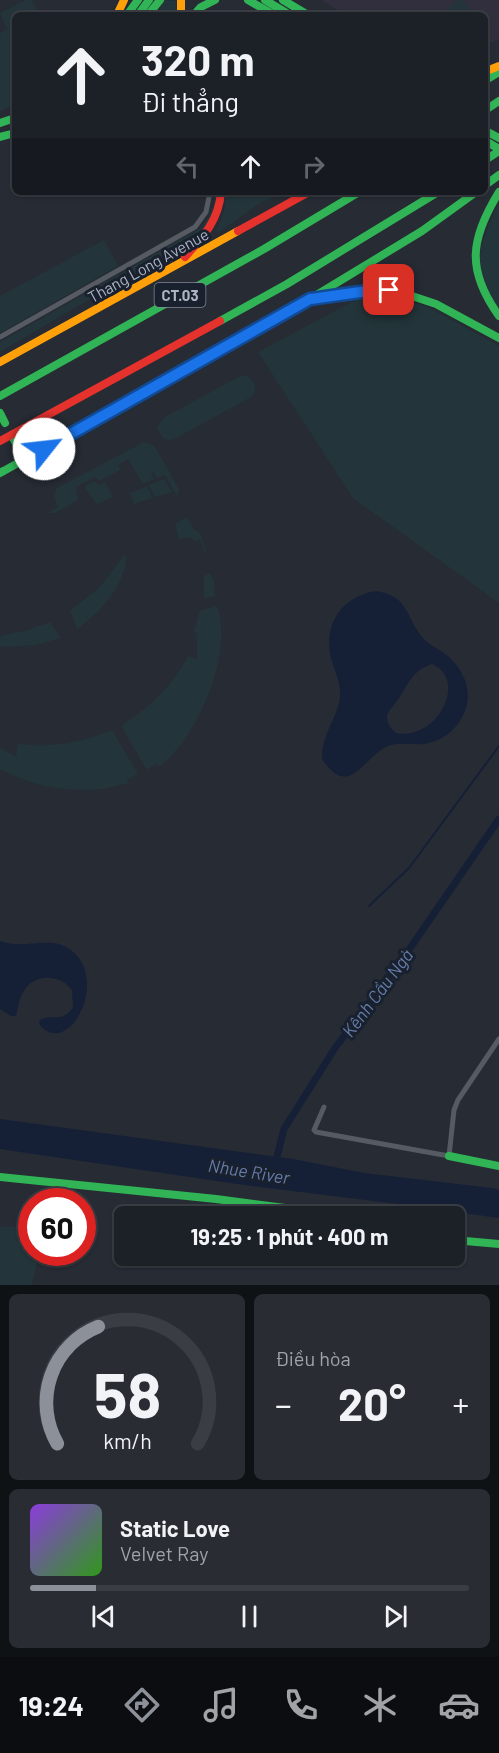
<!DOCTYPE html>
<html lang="vi">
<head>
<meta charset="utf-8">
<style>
  :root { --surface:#1c2027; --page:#292d33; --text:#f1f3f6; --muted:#a0a3a7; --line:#3a3e44; --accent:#8c9099 }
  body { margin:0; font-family:Barlow,sans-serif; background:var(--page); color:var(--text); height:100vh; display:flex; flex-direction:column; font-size:22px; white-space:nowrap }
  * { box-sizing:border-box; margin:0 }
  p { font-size:20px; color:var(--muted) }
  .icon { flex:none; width:33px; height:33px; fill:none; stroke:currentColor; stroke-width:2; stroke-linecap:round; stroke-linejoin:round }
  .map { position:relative; height:1285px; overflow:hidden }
  .side { display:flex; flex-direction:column; gap:9px; padding:9px; background:#0f1215; flex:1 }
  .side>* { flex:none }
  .banner { position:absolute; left:12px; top:12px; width:476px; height:183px; border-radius:9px; box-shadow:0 2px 4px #0004,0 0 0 2px var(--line); background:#1c2027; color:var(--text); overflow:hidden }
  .speed { position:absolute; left:18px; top:1188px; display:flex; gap:12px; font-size:30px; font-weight:700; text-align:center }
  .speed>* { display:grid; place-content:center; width:78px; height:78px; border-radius:50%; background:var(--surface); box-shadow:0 2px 4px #0004,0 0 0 2px var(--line); line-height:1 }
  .speed .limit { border:9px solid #d22; background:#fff; color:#111 }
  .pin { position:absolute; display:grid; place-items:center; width:51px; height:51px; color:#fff; margin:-26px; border-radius:12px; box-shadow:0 3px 9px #0006 }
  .me { position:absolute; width:66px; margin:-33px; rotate:61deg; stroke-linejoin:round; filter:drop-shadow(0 0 4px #0008) }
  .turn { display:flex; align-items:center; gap:21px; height:126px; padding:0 30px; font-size:27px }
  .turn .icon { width:78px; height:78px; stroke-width:2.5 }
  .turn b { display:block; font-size:42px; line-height:51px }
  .lanes { display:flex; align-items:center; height:57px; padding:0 30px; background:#0003; justify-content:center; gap:30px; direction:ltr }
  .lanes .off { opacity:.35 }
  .big { font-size:45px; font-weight:700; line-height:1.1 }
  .side .tile { flex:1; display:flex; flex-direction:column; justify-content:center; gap:9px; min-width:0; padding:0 21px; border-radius:9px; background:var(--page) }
  .side .dial { align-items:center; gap:0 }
  .dial svg { height:156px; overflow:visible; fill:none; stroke:var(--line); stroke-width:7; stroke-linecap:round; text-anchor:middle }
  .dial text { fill:var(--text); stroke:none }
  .song { display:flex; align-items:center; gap:18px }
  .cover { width:72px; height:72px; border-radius:9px; background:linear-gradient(135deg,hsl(270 70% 55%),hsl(110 70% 35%)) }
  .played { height:6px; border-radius:3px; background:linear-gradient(90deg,var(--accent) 15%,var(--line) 15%) }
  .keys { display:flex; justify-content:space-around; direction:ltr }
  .heat { display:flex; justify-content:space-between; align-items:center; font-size:33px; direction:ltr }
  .side .tiles { flex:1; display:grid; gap:9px; grid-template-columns:1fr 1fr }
  .tile:last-child { grid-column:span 2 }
  .trip { position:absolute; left:114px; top:1206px; width:351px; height:60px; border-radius:9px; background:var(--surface); box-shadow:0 2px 4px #0004,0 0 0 2px var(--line); font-weight:700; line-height:60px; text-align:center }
  .tab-bar { display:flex; height:96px; justify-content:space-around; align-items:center; background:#0b0d10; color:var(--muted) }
  .tab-bar .icon { width:42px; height:42px }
  .tab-bar .current { color:var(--accent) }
  .tab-bar b { font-size:27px; color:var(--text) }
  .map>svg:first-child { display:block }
  .medical { fill:#312f3d }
  .green { fill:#23353a }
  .water { fill:#152037; fill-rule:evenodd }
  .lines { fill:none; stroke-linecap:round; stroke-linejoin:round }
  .stream { stroke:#152037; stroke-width:2 }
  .canal { stroke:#152037; stroke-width:7 }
  .street { stroke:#565a62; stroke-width:5 }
  .fast { stroke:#30b455; stroke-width:8 }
  .slow { stroke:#ff9f0a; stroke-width:8 }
  .jam { stroke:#e5322d; stroke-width:8 }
  .route-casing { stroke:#114b97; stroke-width:15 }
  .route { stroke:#1a73e8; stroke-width:10 }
  .labels { text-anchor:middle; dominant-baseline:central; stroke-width:6; stroke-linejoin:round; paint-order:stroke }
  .shield { fill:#19202e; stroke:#818898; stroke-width:1.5 }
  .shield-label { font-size:15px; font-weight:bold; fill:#aeb5c6 }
  .street-label { font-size:16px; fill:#aeb5c6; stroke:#19202e }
  .water-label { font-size:18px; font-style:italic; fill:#657ca8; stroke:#19202e }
</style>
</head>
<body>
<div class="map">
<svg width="499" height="1285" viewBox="0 0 499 1285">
  <rect width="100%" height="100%" fill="#262b34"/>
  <path class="medical" d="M322 0H499V39L485 45 484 15H345Z"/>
  <path class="green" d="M26 0H32L39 15H15V104L0 111V33L7 29 0 13Z
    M165 0 176 1V15H155Z
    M458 0H462L476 15H442Z
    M215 192H219L216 212 202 233 0 352V342L199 229C209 218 215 207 215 192Z
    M226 192H286L260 203 221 231 216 232 215 231C223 219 226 206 226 192Z
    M499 204V309C491 299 481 274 480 261 479 247 492 215 499 204Z
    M104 240 118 266 0 333V296Z
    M369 297 399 298 428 307 499 346V603L353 498 258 352 352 302Z
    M242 375 249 377C255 384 259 390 251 397L174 439C164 442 160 435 157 427L165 417Z
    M144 442 154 445 179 489 177 496 165 475 157 478 153 471 151 473 154 479 143 484 128 459 119 465 120 470 99 481 95 477 76 487 78 500 55 513H48L58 507 54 496 57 488Z
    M164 479 172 492 155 497 149 485Z
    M94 481 99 485 105 482 113 497 97 504 84 487Z
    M147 486 152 498 134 504 130 493Z
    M187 517 194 530 199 532 206 550H204L200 539 195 541 190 537 179 539 175 524Z
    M126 553C127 584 101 612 77 629L70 611 99 588Z
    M210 573 214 582 215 596 204 598V576Z
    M217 606C234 653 198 737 159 767L157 763 147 770 121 726C149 708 173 686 188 656L197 659V634L194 632 200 611Z
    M50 622 61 638 36 645 0 647V636L28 630Z
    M112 730 138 774 127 780 129 783C85 796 40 790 0 769V748L16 757 18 744C51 748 81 743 112 730Z
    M0 1227H31L32 1252 39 1253 32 1285H0Z"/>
  <path class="water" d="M376 591C411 596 405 620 425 640 430 646 438 648 444 653 460 665 471 684 467 704 463 725 444 742 423 744 412 745 401 742 391 745 364 753 351 802 322 759 322 732 336 722 340 698 342 685 334 670 331 658 323 623 342 597 376 591ZM432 664C469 680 437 741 396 733 392 729 387 725 387 717 388 710 393 707 397 701 408 685 412 670 432 664Z
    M0 941C23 950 49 936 68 948 113 977 68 1061 39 1024L40 1020C54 1013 60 1024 73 1008L72 990C60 974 34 973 23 992 19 999 18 1009 16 1016H11L0 1009Z
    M0 1119 293 1159 364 1173 492 1188 499 1190V1218L398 1204 244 1185 0 1149Z"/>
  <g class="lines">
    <path class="stream" d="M369 906 409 868 499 746"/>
    <path class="canal" d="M275 1165 284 1129 335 1048 404 957 499 819"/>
    <path class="street" d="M0 337 195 227 206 212 210 192
      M324 1107 314 1130 316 1132 449 1156 454 1110 458 1100 499 1039"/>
    <path class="fast" d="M248 0 274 15
      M265 0 290 15
      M283 0 308 15
      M127 15 138 0
      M138 15 149 0
      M148 15 160 0
      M194 15 201 7 215 0
      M484 81 499 72
      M484 111 499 101
      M0 123 15 118
      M484 130 499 138
      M0 137 15 133
      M484 140 499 149
      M484 161 499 151
      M484 186 499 175
      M499 192C470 239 466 270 499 316
      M313 299 337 297 367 290 403 293 436 304 499 338
      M220 321 287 284 438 192
      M0 396 264 249 359 192
      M0 413 5 423
      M12 436 25 460
      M0 473 310 299 422 231 476 192
      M0 473 3 471
      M449 1156 499 1166
      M0 1177 216 1199 293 1209 322 1216
      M454 1240 499 1244"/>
    <path class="slow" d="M181 0V15
      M117 15 124 0
      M484 72 499 66
      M0 362 238 231"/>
    <path class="jam" d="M238 231 309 192
      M185 257C203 237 219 220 221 192
      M0 441 220 321"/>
  </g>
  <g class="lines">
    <defs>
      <path id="route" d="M44 449 310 299C337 296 362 290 389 290"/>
    </defs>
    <use href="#route" class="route-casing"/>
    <use href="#route" class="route"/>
  </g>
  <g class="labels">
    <rect class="shield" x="154.5" y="283" width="51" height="24" rx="4.5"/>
    <g class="shield-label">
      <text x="180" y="295">CT.03</text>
    </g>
    <g class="street-label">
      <text transform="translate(148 265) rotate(-29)">Thang Long Avenue</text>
    </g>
    <g class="water-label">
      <text transform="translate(377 993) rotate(-53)">Kênh Cầu Ngà</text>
      <text transform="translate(249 1171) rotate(9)">Nhue River</text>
    </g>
  </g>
</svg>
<div class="speed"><div class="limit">60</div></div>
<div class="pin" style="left:389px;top:290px;background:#d93025"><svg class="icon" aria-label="arrive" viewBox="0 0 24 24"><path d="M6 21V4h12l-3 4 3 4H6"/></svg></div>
<svg class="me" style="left:44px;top:449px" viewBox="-20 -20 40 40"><circle r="19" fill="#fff"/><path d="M0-13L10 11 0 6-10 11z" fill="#1a73e8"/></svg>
<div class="trip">19:25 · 1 phút · 400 m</div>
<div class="banner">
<div class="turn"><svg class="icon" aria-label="ahead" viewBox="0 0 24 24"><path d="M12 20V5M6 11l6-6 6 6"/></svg><div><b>320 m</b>Đi thẳng</div></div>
<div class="lanes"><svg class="icon off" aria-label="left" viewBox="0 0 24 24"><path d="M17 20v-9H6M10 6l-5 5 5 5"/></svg><svg class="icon" aria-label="ahead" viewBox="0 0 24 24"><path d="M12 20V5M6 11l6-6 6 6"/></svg><svg class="icon off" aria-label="right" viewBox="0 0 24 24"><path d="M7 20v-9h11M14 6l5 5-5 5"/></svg></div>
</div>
</div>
<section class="side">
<div class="tiles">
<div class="tile dial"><svg viewBox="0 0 100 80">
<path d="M14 69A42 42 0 1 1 86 69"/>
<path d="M14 69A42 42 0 0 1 35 9" stroke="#8c9099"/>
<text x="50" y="56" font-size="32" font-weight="700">58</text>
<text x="50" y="72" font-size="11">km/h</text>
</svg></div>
<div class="tile"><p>Điều hòa</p>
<div class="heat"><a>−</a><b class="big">20°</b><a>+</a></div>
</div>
<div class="tile">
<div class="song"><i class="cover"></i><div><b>Static Love</b><p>Velvet Ray</p></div></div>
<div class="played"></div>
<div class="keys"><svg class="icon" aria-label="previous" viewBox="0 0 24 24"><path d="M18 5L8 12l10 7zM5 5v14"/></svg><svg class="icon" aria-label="pause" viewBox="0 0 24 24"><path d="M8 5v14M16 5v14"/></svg><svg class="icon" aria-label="next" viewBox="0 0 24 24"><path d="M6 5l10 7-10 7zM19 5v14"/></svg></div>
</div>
</div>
</section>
<nav class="tab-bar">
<b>19:24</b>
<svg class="icon current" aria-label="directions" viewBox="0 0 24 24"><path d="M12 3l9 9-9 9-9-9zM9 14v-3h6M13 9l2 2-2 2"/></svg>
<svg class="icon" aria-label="music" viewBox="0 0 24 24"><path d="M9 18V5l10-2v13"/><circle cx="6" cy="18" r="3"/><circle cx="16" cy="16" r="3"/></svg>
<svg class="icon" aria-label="phone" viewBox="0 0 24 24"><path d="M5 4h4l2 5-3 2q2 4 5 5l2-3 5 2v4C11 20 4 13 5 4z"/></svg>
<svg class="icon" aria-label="climate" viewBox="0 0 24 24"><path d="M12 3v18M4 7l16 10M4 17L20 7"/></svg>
<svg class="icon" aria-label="car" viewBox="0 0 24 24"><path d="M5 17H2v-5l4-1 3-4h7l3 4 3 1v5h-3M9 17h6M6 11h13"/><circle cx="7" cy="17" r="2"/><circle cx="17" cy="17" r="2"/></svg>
</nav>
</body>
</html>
